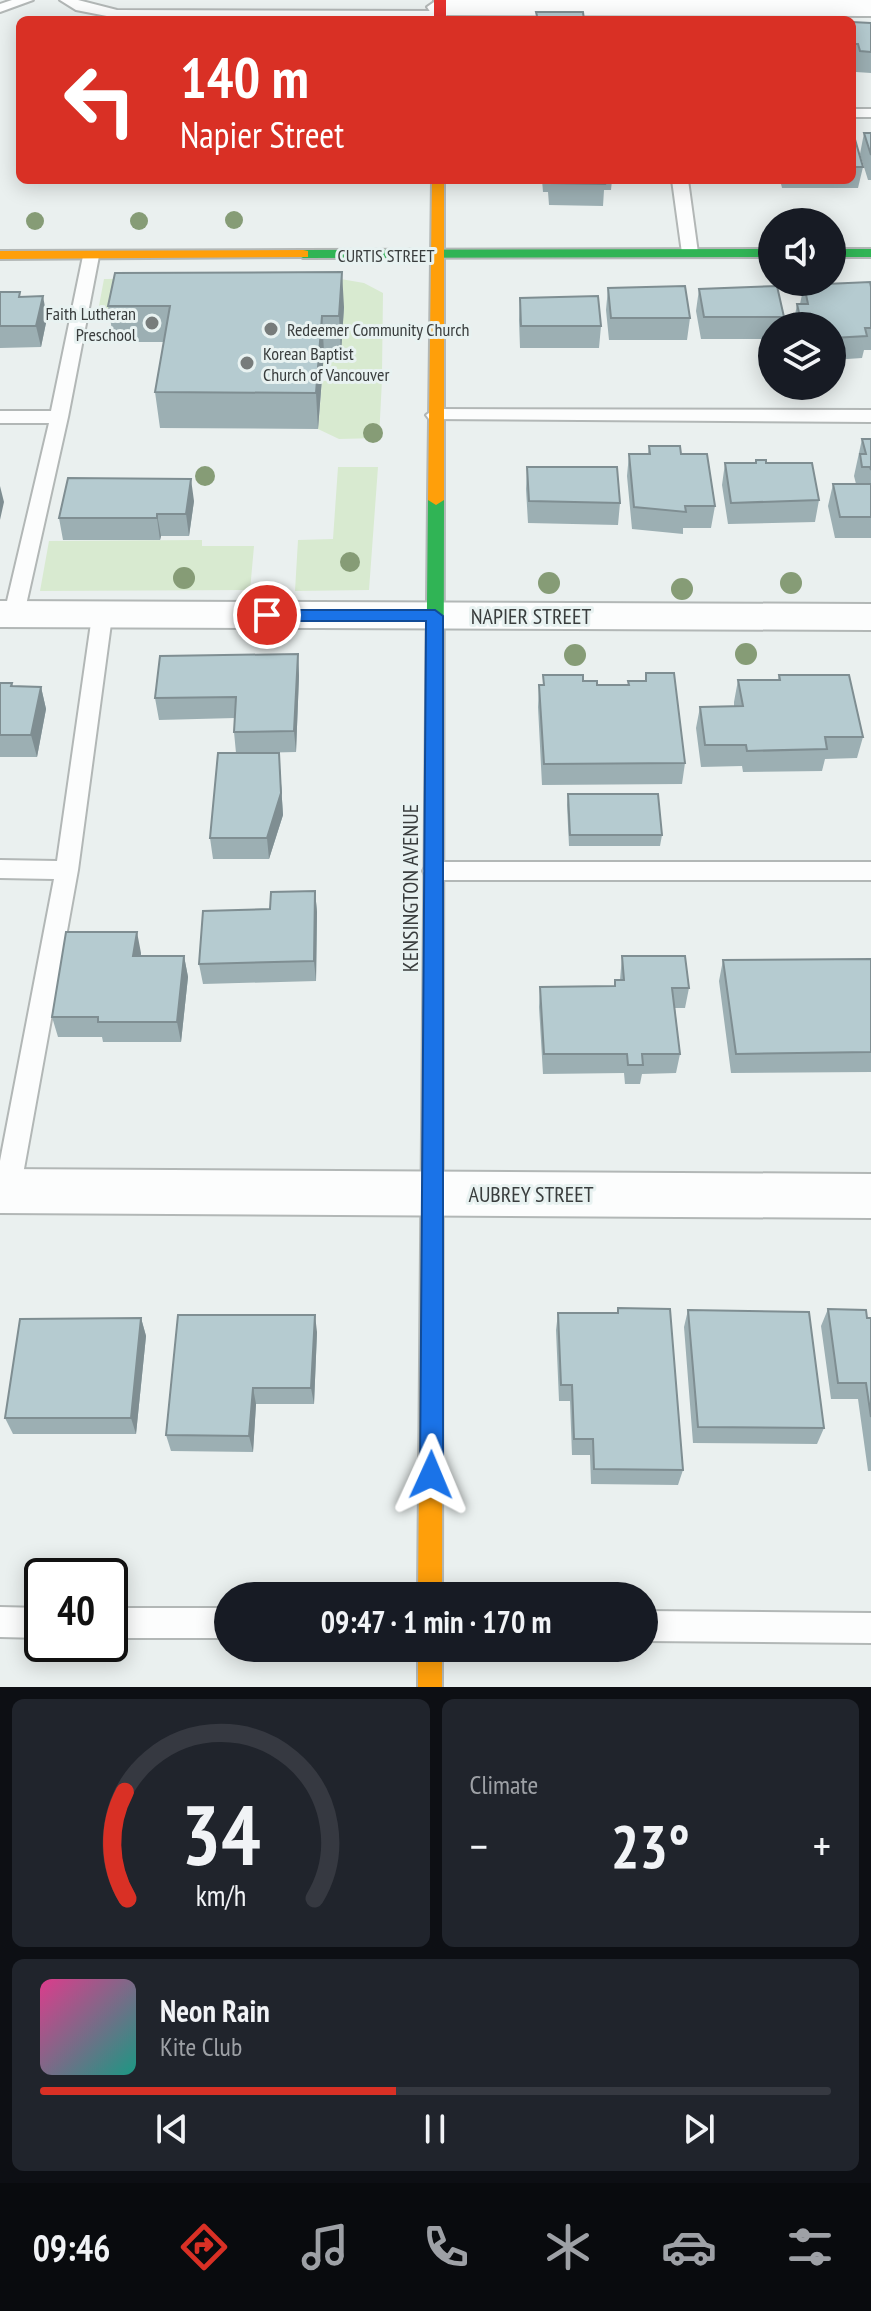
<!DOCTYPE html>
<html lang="en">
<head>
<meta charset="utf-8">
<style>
  :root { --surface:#171b24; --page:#20242c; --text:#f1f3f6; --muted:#9ea1a6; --line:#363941; --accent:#d93025 }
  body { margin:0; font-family:"PT Sans Narrow",sans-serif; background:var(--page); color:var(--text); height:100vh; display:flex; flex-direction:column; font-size:30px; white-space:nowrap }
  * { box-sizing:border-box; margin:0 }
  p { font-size:26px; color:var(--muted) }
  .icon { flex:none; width:44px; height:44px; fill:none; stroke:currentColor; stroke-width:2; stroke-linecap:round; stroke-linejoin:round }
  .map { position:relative; height:1687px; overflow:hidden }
  .details { display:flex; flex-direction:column; gap:12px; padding:12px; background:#0d0f14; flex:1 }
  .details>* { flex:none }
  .guide { position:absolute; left:16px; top:16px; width:840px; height:168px; border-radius:12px; box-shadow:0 4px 20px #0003; background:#d93025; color:#fff; overflow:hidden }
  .controls { position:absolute; left:758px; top:208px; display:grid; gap:16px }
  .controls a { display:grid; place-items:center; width:88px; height:88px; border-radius:50%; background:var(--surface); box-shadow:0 4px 20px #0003; font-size:40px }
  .speed { position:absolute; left:24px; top:1558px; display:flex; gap:16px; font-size:40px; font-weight:700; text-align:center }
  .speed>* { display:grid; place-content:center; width:104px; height:104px; border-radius:50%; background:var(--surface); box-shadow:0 4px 20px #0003; line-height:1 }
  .speed .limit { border:4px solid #111; border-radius:12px; background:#fff; color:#111 }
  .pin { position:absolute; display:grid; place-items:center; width:68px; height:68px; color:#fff; margin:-34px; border:4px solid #fff; border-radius:50%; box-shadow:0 2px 8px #0007 }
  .me { position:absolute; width:88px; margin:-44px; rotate:1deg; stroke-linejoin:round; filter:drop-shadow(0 0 6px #0008) }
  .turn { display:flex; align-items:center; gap:28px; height:168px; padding:0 32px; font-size:36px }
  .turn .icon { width:104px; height:104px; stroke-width:2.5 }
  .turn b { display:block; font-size:56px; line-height:68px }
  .big { font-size:60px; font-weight:600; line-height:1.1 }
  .details .widget { flex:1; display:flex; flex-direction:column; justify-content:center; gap:12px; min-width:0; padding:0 28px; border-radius:12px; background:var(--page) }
  .details .dial { align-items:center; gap:0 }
  .dial svg { height:208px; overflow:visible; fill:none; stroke:var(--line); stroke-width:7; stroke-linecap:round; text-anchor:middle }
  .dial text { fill:var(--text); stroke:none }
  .song { display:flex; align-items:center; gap:24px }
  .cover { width:96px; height:96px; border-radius:12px; background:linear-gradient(135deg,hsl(330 70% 55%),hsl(170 70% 35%)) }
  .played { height:8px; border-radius:4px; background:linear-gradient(90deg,var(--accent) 45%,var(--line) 45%) }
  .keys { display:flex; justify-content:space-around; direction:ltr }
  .heat { display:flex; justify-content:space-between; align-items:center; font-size:44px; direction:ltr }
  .details .tiles { flex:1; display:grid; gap:12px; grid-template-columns:1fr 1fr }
  .widget:last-child { grid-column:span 2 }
  .trip { position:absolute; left:214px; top:1582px; width:444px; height:80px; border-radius:40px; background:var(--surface); box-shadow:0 4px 20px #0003; font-weight:600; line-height:80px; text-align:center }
  .tabs { display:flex; height:128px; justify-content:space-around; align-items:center; background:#090b0e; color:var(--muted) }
  .tabs .icon { width:56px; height:56px }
  .tabs .selected { color:var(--accent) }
  .tabs b { font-size:36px; color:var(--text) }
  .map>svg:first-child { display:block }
  .green { fill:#d8ead0 }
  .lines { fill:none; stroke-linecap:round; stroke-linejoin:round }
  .lane-casing { stroke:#b2b7b6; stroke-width:4 }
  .street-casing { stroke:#b2b7b6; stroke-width:4 }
  .fast-casing { stroke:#b2b7b6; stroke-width:4 }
  .slow-casing { stroke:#b2b7b6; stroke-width:4 }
  .jam-casing { stroke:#b2b7b6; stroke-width:4 }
  .lane { fill:#fcfdfd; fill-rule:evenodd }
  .street { fill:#fcfdfd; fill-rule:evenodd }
  .fast { fill:#30b455; fill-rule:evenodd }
  .slow { fill:#ff9f0a; fill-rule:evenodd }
  .jam { fill:#e5322d; fill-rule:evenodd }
  .tree { fill:#869c76 }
  .wall { fill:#9cafb3 }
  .shaded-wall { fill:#7f8e92 }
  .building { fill:#b5cbd0; stroke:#7f8e92; stroke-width:2 }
  .route { fill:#1a73e8; stroke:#114b97; stroke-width:2 }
  .poi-dot { fill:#777c7b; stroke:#e8f2f1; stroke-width:3 }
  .labels { text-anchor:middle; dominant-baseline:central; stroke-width:6; stroke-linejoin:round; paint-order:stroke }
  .far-street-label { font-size:18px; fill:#393d3d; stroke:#e8f2f1 }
  .far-poi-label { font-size:18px; fill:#393d3d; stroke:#e8f2f1; text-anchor:start }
  .street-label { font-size:22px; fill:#393d3d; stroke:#e8f2f1 }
</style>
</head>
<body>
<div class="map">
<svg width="871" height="1687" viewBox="0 0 871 1687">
  <rect width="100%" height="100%" fill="#eaf0ef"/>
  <path class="green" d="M329 277 364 283 383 293 382 373 323 374 324 352H341L120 311H98L104 279Z
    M382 380 379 438 339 439 318 429 322 381Z
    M338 467H378L369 590 295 591 298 540 333 539Z
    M202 540V546H254L250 590 40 591 49 541Z"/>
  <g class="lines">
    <defs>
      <path id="lane" d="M12 0H33L0 12V4Z
        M60 0H78L117 10 440 11 447 15 440 19 117 18 76 10Z
        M852 109H871V117H852Z
        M672 180H688L698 253 696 256H684L682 253Z
        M91 251 99 256 68 417 24 614 14 621 4 614 49 423H0V411H51L83 256Z
        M435 409 871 410V422L429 419 426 415Z
        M102 609 112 616 78 870 20 1191 16 1199 7 1202 0 1200V1161L54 879 0 878V860L57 861 92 616Z
        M434 862H871V880H434L426 877 423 871 426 865Z
        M0 1607 42 1608V1638L0 1637Z
        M110 1608H228V1638H110Z
        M644 1611 871 1613V1643L644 1641Z"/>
      <path id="street" d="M437 0H871V16L440 15 431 13 427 7Z
        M0 601 871 604V630L0 627Z
        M0 1169 871 1174V1218L0 1213Z"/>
      <path id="fast" d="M772 249V257L303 258 296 254 303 250Z
        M832 249H871V257H832Z
        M436 495 444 500 443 1014 440 1020 433 1022 426 1020 423 1014 428 500Z"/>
      <path id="slow" d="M432 180H444V500L436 505 428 500Z
        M303 250 308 251V257L0 259V251Z
        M433 1006 440 1008 443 1014 442 1596H418L423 1014 426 1008Z
        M418 1648H442V1687H418Z"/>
      <path id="jam" d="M434 0H446V20H434Z"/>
    </defs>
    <use href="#lane" class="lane-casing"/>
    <use href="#street" class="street-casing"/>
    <use href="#fast" class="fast-casing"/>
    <use href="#slow" class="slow-casing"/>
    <use href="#jam" class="jam-casing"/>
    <use href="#lane" class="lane"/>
    <use href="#street" class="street"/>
    <use href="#fast" class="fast"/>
    <use href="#slow" class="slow"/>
    <use href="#jam" class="jam"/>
  </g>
  <g class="tree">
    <circle cx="234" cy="220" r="9"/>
    <circle cx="35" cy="221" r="9"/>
    <circle cx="139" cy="221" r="9"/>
    <circle cx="373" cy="433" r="10"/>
    <circle cx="205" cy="476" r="10"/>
    <circle cx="350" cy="562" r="10"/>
    <circle cx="184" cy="578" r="11"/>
    <circle cx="549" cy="583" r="11"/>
    <circle cx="791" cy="583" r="11"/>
    <circle cx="682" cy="589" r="11"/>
    <circle cx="746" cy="654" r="11"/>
    <circle cx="575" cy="655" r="11"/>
  </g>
  <path class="wall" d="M852 22 871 23V73L856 72 854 65H852Z
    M864 133H871V180H868L860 154Z
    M852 136 863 167 858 188H782L780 180H852Z
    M542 180H612L611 190H604L603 206 549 205 548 192H543Z
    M804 285 871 287V350H864L862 358 832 360V326H793L797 304H800Z
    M608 288 690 318 687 340H609L606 310Z
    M699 289 784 317 782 326H772V339H701L696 311Z
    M0 292H20V297L47 318 41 347 0 348Z
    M520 298 601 326 599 348H520L519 320Z
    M108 306 344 307 341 352H324L318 429 160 428 155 392 164 342H114Z
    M862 439H871V538H835L828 506 833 484H856L854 476Z
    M649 446 681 454 715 506 711 528H683V534L632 529 627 476 629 454H648Z
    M756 460 766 463 819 500 815 522 728 524 722 485 725 463H755Z
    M527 467 620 503 618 525 528 523 526 489Z
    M194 501 189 536H161L160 540H63L59 518Z
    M298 654 299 676 296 752 254 753H279L283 815 269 859H213L210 838 236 753 234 732 235 718 159 720 155 698Z
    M646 673 685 763 682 784 542 785 538 707 539 685H543V675L583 681 597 685H628V681H645Z
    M779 675 863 737 857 758 825 759 822 771 743 772 742 766 701 767 696 728 700 707 734 706V702L738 680H778Z
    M0 683H12L13 686 41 687 46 709 37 757H0Z
    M568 794 662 835 660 846H569L567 805Z
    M315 891 317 912 316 981 203 984 199 964 270 909Z
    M141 953V956H184L188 977 181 1042H103L102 1037H58L52 1017Z
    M622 956 689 988 685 1008H675L680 1054 676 1073 642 1074 640 1084H625L624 1073 543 1074 539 1007 540 987 614 986 615 980H620Z
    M871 959V1072L731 1073 719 981 723 960Z
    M618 1308 683 1470 678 1485 591 1484 590 1455H572L570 1401H559L556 1330 558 1313H617Z
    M828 1309 871 1318V1471H868L858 1399H831L821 1326Z
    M688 1310 824 1428 817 1444 693 1443 684 1327Z
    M141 1318 146 1336 136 1434H13L5 1418Z
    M317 1332 314 1404H256L253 1452 171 1451 166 1435Z"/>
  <path class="shaded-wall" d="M342 272 344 307 341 352 339 316Z
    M43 296 47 318 41 347 36 326Z
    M322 316 324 352 318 429 316 393Z
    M191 479 194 501 189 536 186 514Z
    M0 486 4 502 0 520Z
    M157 514 161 536 160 540 157 518Z
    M298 654 299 676 296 752 294 731Z
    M41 687 46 709 37 757 31 735Z
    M279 753 283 815 269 859 267 838Z
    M315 891 317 912 316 981 314 961Z
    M137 932 141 953 138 977 133 956Z
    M184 956 188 977 181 1042 177 1022Z
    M315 1315 317 1332 314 1404 311 1388Z
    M141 1318 146 1336 136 1434 131 1418Z
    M253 1388 256 1404 253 1452 249 1436Z"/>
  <path class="building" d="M536 12H583L584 20H538Z
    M852 22 871 23V52L860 51 858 44H852Z
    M864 133H871V155Z
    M852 136H854L863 167H852Z
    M550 180H604L605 184 550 183Z
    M342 272 339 316H322L316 393 155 392 170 306H108L115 273Z
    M870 282 871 287V328H865L867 336 832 338V326H802L797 304H808L804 285Z
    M685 286 690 318H611L608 288Z
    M777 286 784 317H704L699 289Z
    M0 292H20L19 297 43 296 36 326H0Z
    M598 296 601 326H521L520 298Z
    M862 439H871V470L870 467H862L860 454H866Z
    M649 446H680L681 454H707L715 506H685L686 512 634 507 629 454H650Z
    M756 460H766V463H812L819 500 731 503 725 463H756Z
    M527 467H617L620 503 529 501Z
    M68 478 191 479 186 514H157V518H59Z
    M833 484H871V517H840Z
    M298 654 294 731 234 732 236 697 155 698 160 656Z
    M646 673H674L685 763 544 764 539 685H544L543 675H583V681H597V685H629L628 681H646Z
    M779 675H849L863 737H825L827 749 747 751 746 745H705L700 707 743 706 738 680H780Z
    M0 683H12L11 686 41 687 31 735H0Z
    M218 753H279L281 793 267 838H210Z
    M568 794H658L662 835H570Z
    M315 891 314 961 199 964 203 911 270 909 271 892Z
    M66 932H137L133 956H184L177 1022H98V1017H52Z
    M622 956H685L689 988H672L680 1054H642L643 1065H628L627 1054H544L540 987 615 986V980H624Z
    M871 959V1052L736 1054 723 960Z
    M618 1308 670 1309 683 1470 594 1469 593 1439H574L572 1385H561L558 1313H618Z
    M828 1309 866 1310 867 1318H871V1417L866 1383H838Z
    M688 1310 809 1312 824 1428 698 1427Z
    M178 1315H315L311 1388H253L249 1436 166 1435Z
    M141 1318 131 1418H5L20 1319Z"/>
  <path class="route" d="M267 610H435L443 616V1475L439 1484 431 1487 423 1484 420 1475 426 621H267L259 615Z"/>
  <g class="poi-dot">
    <circle cx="152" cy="323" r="8"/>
    <circle cx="271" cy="329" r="8"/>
    <circle cx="247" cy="363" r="8"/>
  </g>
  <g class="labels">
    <g class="far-street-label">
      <text x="386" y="255">CURTIS STREET</text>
    </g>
    <g class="far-poi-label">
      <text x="136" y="313" text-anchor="end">Faith Lutheran<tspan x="136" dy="21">Preschool</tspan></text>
      <text x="287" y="329">Redeemer Community Church</text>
      <text x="263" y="353">Korean Baptist<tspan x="263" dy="21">Church of Vancouver</tspan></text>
    </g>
    <g class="street-label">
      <text x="531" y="616">NAPIER STREET</text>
      <text transform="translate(410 888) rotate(-90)">KENSINGTON AVENUE</text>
      <text x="531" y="1194">AUBREY STREET</text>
    </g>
  </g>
</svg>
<div class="controls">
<a><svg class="icon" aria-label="sound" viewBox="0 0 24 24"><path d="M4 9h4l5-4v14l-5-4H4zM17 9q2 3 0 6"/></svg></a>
<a><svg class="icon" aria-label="layers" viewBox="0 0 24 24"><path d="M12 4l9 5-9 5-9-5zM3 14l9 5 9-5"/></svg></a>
</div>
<div class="speed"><div class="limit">40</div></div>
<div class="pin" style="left:267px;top:615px;background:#d93025"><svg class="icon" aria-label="arrive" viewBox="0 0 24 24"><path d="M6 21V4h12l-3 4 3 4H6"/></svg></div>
<svg class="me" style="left:431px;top:1475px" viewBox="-20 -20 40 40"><path d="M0-17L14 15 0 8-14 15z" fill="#1a73e8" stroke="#fff" stroke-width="4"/></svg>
<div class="trip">09:47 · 1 min · 170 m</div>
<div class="guide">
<div class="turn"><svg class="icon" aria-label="left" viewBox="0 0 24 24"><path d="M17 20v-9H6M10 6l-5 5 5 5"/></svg><div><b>140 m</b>Napier Street</div></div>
</div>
</div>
<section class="details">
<div class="tiles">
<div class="widget dial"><svg viewBox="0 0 100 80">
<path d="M14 69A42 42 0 1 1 86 69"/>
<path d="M14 69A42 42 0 0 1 13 28" stroke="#d93025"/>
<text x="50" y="56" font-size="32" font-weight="700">34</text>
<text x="50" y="72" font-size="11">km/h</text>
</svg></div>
<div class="widget"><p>Climate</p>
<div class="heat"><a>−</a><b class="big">23°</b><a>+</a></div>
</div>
<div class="widget">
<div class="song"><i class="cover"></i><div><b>Neon Rain</b><p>Kite Club</p></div></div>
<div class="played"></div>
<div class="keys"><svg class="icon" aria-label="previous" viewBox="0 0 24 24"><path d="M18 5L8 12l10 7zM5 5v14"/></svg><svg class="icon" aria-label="pause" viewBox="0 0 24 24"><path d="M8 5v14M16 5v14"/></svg><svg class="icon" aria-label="next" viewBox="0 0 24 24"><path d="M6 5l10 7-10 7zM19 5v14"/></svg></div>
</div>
</div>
</section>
<nav class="tabs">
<b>09:46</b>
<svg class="icon selected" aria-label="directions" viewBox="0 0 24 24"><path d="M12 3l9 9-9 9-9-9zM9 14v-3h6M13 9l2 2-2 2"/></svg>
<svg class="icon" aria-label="music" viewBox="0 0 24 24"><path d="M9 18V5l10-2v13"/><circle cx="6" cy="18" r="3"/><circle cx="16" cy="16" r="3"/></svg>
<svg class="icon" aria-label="phone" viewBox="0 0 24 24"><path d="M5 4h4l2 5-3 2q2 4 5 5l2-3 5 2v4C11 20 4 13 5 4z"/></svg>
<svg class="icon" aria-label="climate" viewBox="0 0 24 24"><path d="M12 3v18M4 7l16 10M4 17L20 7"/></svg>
<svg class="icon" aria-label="car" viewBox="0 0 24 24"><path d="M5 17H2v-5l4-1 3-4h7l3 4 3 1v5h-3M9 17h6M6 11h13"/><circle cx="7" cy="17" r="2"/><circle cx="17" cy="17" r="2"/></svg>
<svg class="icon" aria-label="filters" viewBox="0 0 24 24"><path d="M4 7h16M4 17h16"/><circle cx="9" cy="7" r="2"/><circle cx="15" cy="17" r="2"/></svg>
</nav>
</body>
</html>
